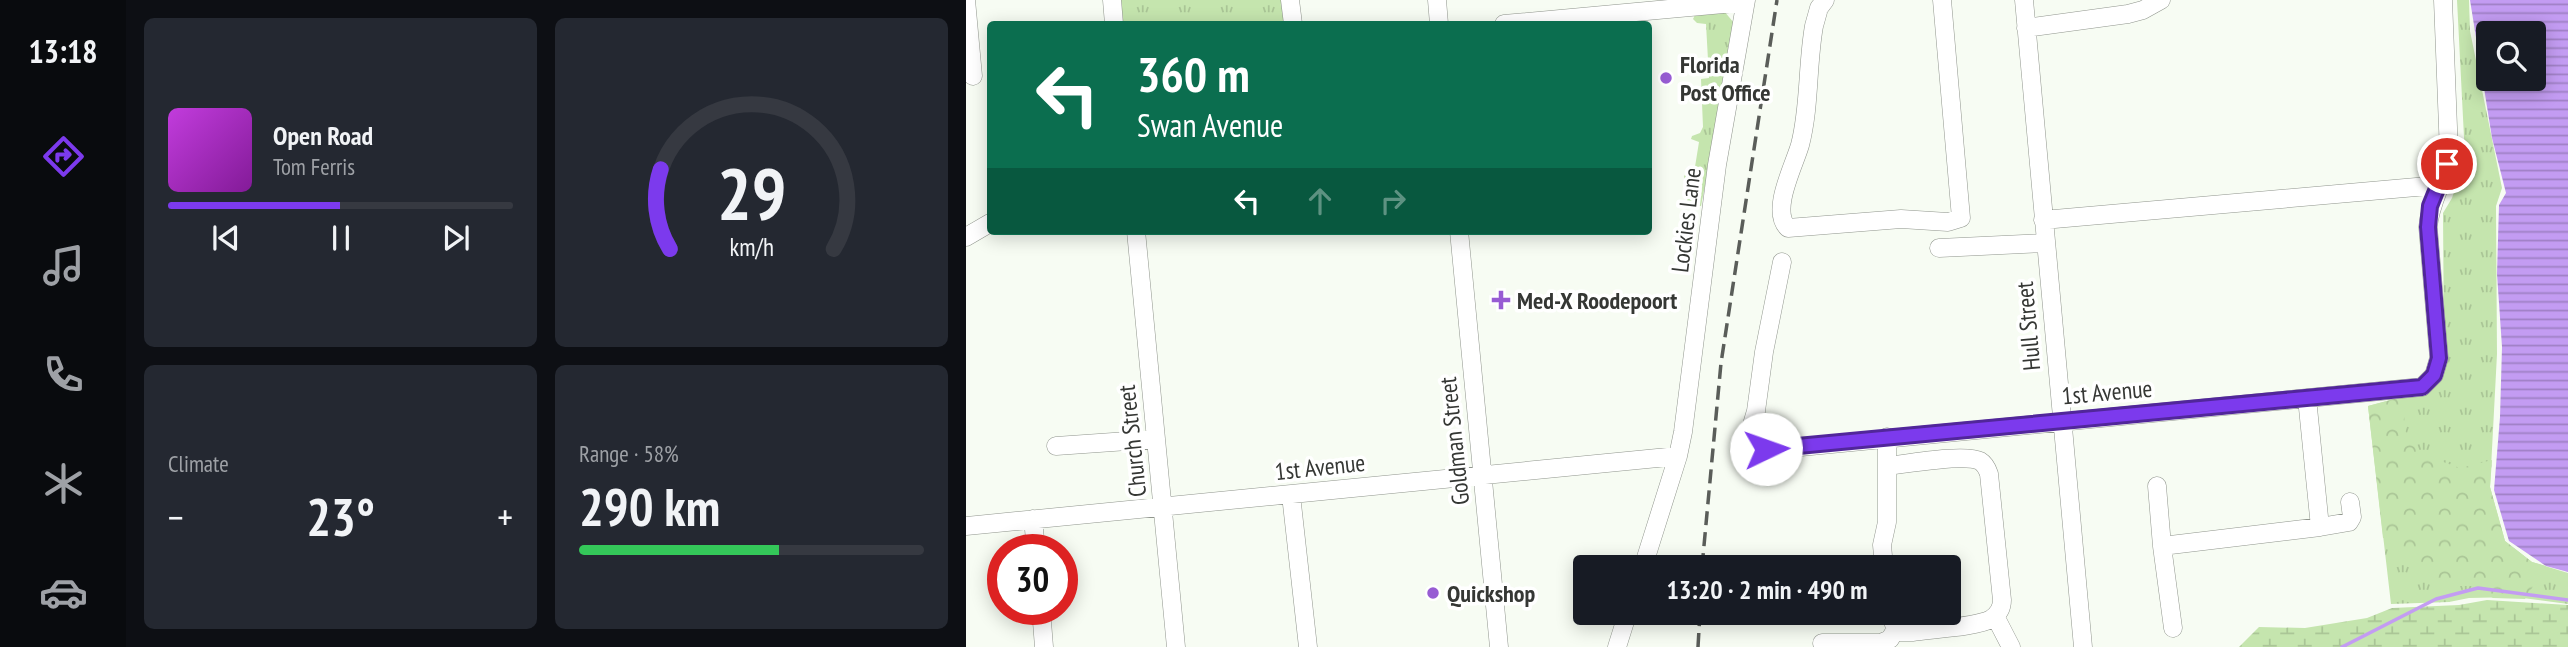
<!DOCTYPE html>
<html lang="en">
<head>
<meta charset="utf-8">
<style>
  :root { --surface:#171b24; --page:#242831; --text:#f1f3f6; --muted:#9ea1a6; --line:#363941; --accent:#7c3aed }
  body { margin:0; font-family:"PT Sans Narrow",sans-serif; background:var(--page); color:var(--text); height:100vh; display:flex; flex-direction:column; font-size:26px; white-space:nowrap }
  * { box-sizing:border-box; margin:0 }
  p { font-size:23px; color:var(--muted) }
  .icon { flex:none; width:38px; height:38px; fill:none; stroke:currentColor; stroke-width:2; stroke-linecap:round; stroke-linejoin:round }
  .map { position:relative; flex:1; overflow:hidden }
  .sheet { display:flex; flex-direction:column; gap:18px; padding:18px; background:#0d0f14; width:840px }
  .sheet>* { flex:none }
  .guide { position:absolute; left:21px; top:21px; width:665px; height:214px; border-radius:7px; box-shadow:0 4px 18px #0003; background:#0b6e4f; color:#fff; overflow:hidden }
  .buttons { position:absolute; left:1510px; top:21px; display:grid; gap:14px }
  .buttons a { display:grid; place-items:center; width:70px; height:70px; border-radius:7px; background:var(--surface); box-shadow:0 4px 18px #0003; font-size:35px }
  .speed { position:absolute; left:21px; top:534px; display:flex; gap:14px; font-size:35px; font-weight:700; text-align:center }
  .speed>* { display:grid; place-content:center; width:91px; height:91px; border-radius:50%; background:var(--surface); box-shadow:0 4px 18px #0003; line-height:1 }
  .speed .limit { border:10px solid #d22; background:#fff; color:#111 }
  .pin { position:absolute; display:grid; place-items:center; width:60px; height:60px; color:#fff; margin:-30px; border:4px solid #fff; border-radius:50%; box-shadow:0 2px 7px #0007 }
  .me { position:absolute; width:77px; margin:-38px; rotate:87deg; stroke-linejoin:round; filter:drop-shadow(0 0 5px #0008) }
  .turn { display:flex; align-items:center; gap:24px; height:147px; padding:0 35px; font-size:32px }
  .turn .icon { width:91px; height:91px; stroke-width:2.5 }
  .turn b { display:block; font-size:49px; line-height:60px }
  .lanes { display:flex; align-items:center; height:66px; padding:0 35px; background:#0003; justify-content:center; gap:35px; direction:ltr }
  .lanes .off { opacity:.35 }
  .big { font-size:52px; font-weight:700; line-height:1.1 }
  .sheet .widget { flex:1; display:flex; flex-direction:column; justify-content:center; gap:10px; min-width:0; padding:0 24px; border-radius:10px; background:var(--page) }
  .sheet .dial { align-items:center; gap:0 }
  .dial svg { height:182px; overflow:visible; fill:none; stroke:var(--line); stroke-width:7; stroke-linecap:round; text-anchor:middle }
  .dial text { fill:var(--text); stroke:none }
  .song { display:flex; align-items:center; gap:21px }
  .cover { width:84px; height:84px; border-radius:10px; background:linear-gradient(135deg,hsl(290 70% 55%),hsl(290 70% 35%)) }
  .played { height:7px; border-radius:4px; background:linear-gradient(90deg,var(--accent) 50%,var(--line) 50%) }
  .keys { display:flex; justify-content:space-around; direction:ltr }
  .heat { display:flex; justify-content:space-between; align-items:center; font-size:38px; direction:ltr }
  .charge { height:10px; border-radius:5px; background:linear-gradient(90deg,#34c759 58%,var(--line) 0) }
  .sheet .tiles { flex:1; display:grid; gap:18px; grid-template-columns:repeat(2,1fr) }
  .trip { position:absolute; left:607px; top:555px; width:388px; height:70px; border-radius:7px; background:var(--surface); box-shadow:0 4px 18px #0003; font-weight:700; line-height:70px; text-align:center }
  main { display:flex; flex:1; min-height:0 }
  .dock { display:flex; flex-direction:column; width:126px; justify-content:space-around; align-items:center; background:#090b0e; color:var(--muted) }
  .dock .icon { width:49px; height:49px }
  .dock .current { color:var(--accent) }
  .dock b { font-size:32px; color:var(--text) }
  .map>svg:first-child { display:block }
  .grass { fill:url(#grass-tufts) }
  .forest { fill:url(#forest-crowns) }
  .wetland { fill:url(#wetland-marsh) }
  .water { fill:url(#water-rules); fill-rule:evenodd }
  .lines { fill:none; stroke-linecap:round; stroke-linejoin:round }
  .stream { stroke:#c39cf2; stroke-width:3.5 }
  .minor-casing { stroke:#90958d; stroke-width:19 }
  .minor { stroke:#fff; stroke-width:18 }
  .rail { stroke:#5a5d59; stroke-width:3.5; stroke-dasharray:14 7; stroke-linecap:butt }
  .route-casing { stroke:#51269a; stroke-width:18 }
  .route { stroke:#7c3aed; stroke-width:12 }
  .poi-dot { fill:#975cd3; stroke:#fff; stroke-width:2.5 }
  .labels { text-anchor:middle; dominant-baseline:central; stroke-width:7; stroke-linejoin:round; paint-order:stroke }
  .poi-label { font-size:24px; font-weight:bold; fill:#353734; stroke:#fff; text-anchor:start }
  .street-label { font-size:24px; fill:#353734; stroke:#fff }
</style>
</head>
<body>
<main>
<nav class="dock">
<b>13:18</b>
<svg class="icon current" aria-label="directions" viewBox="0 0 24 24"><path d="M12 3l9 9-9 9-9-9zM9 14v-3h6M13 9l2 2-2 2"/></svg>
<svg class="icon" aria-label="music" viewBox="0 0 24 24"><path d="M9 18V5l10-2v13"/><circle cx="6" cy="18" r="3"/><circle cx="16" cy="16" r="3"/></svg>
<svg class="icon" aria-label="phone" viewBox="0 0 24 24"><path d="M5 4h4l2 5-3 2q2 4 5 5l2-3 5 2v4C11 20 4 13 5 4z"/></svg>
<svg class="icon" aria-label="climate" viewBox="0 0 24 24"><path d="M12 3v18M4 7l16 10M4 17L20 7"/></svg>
<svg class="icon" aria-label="car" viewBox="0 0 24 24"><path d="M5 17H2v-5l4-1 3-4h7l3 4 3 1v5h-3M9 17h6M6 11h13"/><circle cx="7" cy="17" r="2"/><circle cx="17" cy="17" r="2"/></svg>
</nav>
<section class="sheet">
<div class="tiles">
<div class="widget">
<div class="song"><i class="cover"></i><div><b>Open Road</b><p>Tom Ferris</p></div></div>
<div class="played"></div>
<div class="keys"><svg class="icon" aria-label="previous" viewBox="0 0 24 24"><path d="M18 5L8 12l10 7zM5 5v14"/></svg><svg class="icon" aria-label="pause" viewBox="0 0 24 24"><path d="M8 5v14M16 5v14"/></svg><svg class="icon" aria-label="next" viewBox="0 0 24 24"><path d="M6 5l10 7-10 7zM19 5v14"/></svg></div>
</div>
<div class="widget dial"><svg viewBox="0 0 100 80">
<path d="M14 69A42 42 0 1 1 86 69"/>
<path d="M14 69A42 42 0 0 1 10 34" stroke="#7c3aed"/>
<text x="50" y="56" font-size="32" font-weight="700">29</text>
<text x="50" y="72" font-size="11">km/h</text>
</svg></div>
<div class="widget"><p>Climate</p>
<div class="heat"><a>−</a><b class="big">23°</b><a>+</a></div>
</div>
<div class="widget"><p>Range · 58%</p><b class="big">290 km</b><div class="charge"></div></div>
</div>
</section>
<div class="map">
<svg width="1602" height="647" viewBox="0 0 1602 647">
  <defs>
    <pattern id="grass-tufts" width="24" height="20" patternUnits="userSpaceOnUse" patternTransform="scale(1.75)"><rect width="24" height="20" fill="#c5e5ae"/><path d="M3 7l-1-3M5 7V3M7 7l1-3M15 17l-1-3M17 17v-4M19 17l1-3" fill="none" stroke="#aac596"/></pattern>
    <pattern id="forest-crowns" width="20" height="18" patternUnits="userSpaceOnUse" patternTransform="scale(1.75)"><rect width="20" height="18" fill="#c5e5ae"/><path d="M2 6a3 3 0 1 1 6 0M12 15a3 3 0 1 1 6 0" fill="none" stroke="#aac596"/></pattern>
    <pattern id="wetland-marsh" width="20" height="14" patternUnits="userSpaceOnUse" patternTransform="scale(1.75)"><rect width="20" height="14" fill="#c5e5ae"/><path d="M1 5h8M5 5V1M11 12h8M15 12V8" fill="none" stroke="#aac596"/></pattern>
    <pattern id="water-rules" width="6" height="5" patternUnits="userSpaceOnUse" patternTransform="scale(1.75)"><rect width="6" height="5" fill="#c39cf2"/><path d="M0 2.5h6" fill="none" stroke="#9f80c5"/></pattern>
  </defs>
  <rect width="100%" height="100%" fill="#f7fcf3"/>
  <path class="grass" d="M150 0H320L322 24H153Z
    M1491 0H1503L1504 31 1536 188 1530 206 1531 354 1524 487 1539 541 1566 562 1602 573V604L1549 597 1503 598 1483 602 1425 604 1402 406 1462 390 1478 347 1477 213 1486 198 1499 157Z
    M758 11 768 23V38L735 206 722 207 718 176 721 173H728L733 142 725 139 726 136 734 133 737 127 735 79 743 78 740 24 731 23 727 19 730 13Z"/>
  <path class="forest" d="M1436 397 1440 435 1458 455 1494 468 1526 460 1524 487 1539 541 1566 562 1580 566 1559 599 1527 598 1506 586H1469L1436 560 1437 538H1417L1402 406Z"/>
  <path class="wetland" d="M1521 600 1602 605V647H1273L1293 627 1339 628 1401 618 1426 608 1493 605Z"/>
  <path class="water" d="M1504 0H1602V572L1580 566 1543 541 1528 490 1534 417 1536 347 1531 274 1533 205 1540 193 1526 138ZM1568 33V79H1522V33Z"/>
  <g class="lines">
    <path class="stream" d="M1376 647 1470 599 1512 588 1602 600"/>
    <defs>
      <path id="minor" d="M0 0 7 76
        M146 0 148 24
        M324 0 327 24
        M471 0 473 24
        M859 0 853 8 848 26C841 65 844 107 834 145 828 166 804 211 822 228L935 219 982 222 995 218 976 0
        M1058 0 1117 647
        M538 24 779 2
        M1060 28 1162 14 1177 10 1195 0
        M1077 220 1473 185
        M170 231 210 647
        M493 231 533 647
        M0 237 24 223
        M973 248 1079 243
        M816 262 798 352 790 411 785 428 790 443 805 450 1456 387 1468 375 1473 358 1462 227C1464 201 1480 179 1483 153L1477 0
        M1341 398 1354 527 1383 522 1386 517 1384 502
        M90 446 190 439
        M921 466C940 464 999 453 1014 461 1019 464 1021 468 1023 474L1036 600C1036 608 1033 614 1025 619 1011 627 965 629 946 632H935L930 629 923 612
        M1191 486 1196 546 1354 527
        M325 495 342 647
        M67 519 70 550
        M0 526 712 456
        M1196 546 1207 628
        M677 567 712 456 717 432 751 165 780 0
        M918 567 916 545 921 522V437
        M75 609 78 647
        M1029 616 1045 647
        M856 643H915L924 639 930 629
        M651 647 662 612"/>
    </defs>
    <use href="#minor" class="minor-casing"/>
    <use href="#minor" class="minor"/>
    <path class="rail" d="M736 567 755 363 811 0
      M732 647 734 612"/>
  </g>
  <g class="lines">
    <defs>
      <path id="route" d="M800 449 1456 387 1468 375 1473 358 1462 227 1464 206 1481 164"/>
    </defs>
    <use href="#route" class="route-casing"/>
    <use href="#route" class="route"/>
  </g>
  <g class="poi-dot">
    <circle cx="700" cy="78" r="7"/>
    <path d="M531.5 289.5h7v7h7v7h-7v7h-7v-7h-7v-7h7z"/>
    <circle cx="467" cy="593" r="7"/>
  </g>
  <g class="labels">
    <g class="poi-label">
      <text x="714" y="64">Florida<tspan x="714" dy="28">Post Office</tspan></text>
      <text x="551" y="300">Med-X Roodepoort</text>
      <text x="481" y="593">Quickshop</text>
    </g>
    <g class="street-label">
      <text transform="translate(720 220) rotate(-83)">Lockies Lane</text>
      <text transform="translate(1062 326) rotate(-95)">Hull Street</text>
      <text transform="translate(1141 392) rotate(-5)">1st Avenue</text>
      <text transform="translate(166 441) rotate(-96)">Church Street</text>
      <text transform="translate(488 441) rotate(-96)">Goldman Street</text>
      <text transform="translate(354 467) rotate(-6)">1st Avenue</text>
    </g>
  </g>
</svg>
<div class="buttons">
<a><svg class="icon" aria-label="search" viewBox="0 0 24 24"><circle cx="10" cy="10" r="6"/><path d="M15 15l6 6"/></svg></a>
</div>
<div class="speed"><div class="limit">30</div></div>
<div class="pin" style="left:1481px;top:164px;background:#d93025"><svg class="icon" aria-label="arrive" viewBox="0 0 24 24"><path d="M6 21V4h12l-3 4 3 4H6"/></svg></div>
<svg class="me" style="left:800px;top:449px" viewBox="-20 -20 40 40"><circle r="19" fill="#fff"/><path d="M0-13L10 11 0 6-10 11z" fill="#7c3aed"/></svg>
<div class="trip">13:20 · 2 min · 490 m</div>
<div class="guide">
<div class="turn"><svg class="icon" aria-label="left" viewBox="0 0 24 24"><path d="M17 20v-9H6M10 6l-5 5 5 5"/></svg><div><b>360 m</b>Swan Avenue</div></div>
<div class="lanes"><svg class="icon" aria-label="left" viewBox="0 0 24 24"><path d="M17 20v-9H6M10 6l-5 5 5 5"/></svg><svg class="icon off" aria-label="ahead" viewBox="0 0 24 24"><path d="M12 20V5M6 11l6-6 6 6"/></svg><svg class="icon off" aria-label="right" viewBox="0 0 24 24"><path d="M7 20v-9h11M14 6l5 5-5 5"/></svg></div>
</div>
</div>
</main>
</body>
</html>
